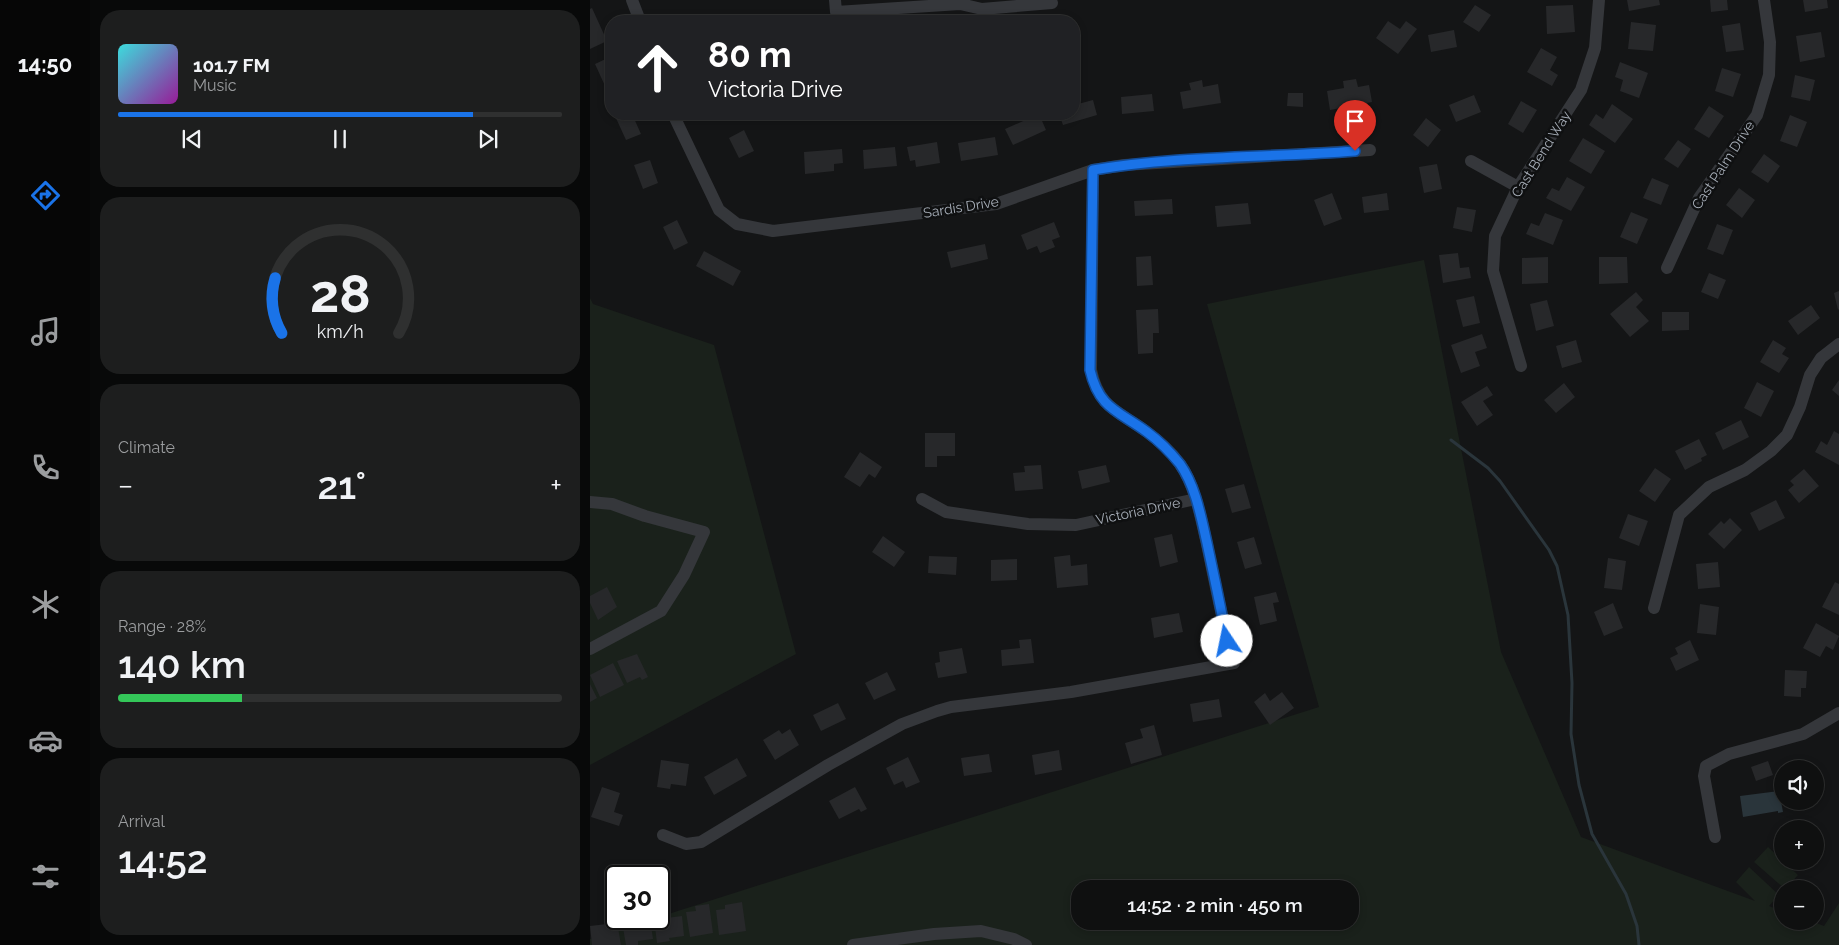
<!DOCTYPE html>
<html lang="en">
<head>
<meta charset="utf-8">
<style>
  :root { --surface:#0f1010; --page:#1d1e1e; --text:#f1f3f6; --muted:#9b9d9f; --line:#2f3030; --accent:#1a73e8 }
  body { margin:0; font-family:Raleway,sans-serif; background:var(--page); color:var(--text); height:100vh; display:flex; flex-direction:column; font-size:19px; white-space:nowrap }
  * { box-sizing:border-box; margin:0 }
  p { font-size:16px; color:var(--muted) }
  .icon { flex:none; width:28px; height:28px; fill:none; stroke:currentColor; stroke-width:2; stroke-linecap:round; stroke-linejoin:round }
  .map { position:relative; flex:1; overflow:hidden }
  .sheet { display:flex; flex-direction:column; gap:10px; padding:10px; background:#080909; width:500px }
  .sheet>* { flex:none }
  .hud { position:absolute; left:15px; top:15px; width:475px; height:105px; border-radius:20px; box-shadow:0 2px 8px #0003,0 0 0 1px var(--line); background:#202124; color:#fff; overflow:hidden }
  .tools { position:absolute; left:1184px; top:760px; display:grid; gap:10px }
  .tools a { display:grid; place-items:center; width:50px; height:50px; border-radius:50%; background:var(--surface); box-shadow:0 2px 8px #0003,0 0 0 1px var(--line); font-size:25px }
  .speed { position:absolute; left:15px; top:865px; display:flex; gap:10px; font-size:25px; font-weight:700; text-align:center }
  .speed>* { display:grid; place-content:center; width:65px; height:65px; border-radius:50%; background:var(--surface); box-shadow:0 2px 8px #0003,0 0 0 1px var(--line); line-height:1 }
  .speed .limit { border:2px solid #111; border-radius:8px; background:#fff; color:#111 }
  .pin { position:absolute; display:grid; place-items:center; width:42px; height:42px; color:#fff; margin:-51px -21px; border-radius:50% 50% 50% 0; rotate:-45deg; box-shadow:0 0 5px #0007 }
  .pin .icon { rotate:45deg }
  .me { position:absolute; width:55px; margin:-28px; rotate:349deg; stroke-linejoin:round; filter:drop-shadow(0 0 4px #0008) }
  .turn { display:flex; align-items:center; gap:18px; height:105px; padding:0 20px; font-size:22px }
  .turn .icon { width:65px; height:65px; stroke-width:2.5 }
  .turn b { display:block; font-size:35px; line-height:42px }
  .big { font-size:38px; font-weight:600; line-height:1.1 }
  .sheet .widget { flex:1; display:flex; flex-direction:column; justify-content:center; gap:8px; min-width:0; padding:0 18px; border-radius:20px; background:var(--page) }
  .sheet .dial { align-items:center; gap:0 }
  .dial svg { height:130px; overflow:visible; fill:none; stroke:var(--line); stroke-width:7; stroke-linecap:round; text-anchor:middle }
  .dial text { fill:var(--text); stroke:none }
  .song { display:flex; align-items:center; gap:15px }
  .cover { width:60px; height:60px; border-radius:8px; background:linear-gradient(135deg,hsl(180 70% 55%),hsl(300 70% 35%)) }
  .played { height:5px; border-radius:2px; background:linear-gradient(90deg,var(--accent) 80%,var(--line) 80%) }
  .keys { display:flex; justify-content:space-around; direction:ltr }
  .heat { display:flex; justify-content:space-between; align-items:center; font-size:28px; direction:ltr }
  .charge { height:8px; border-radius:4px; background:linear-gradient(90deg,#34c759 28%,var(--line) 0) }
  .trip { position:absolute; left:481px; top:880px; width:288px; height:50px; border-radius:20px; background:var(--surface); box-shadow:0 2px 8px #0003,0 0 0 1px var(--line); font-weight:600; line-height:50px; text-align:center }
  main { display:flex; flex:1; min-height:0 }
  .menu { display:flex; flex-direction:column; width:90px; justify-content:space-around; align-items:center; background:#060606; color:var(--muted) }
  .menu .icon { width:35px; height:35px }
  .menu .selected { color:var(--accent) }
  .menu b { font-size:22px; color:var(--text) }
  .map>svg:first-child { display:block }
  .green { fill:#1a211b; fill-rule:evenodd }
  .water { fill:#2a353b }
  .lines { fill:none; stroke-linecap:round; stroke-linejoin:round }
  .stream { stroke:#2a353b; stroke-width:3 }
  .building { fill:#27282a }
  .minor { stroke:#35373b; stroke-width:12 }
  .route-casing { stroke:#114b97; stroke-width:12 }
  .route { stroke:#1a73e8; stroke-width:9 }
  .labels { text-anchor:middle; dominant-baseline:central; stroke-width:5; stroke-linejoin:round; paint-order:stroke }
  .street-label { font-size:14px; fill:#a6adb7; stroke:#0f1011 }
</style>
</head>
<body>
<main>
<nav class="menu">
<b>14:50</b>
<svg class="icon selected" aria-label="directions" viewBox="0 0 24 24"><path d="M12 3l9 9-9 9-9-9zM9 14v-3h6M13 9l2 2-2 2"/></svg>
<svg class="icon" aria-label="music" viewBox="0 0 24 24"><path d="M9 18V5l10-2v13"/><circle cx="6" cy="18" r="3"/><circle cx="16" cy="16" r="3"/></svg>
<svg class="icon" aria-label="phone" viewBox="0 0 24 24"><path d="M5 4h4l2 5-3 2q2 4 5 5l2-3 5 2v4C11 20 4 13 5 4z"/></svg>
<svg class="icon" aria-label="climate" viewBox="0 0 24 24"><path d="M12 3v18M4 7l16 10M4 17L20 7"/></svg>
<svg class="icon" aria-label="car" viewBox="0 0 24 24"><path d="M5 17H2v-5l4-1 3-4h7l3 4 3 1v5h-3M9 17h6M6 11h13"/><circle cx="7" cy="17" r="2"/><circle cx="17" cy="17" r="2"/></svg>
<svg class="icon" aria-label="filters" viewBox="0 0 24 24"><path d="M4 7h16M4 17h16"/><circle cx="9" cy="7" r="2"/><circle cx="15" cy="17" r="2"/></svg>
</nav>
<section class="sheet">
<div class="widget">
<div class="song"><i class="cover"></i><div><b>101.7 FM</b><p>Music</p></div></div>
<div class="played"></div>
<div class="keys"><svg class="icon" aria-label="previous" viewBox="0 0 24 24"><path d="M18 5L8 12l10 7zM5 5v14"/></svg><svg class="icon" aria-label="pause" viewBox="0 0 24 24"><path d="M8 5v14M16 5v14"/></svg><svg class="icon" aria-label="next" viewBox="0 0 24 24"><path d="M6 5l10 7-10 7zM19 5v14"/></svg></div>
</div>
<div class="widget dial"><svg viewBox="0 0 100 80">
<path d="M14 69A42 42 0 1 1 86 69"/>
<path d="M14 69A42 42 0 0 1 10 35" stroke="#1a73e8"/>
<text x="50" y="56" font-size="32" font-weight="700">28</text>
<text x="50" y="72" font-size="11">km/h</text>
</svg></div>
<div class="widget"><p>Climate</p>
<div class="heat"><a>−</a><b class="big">21°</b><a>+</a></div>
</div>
<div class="widget"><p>Range · 28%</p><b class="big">140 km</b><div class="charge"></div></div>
<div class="widget"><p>Arrival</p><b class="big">14:52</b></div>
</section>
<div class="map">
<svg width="1249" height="945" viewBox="0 0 1249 945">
  <rect width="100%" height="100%" fill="#141516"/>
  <path class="green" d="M834 260 911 652 991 837 1165 901 1146 882 1159 867 1189 895 1179 906 1192 911V921H1221L1234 926 1249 903V945H0V939L69 919V917L729 707 617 304ZM490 889H760V921H490Z
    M0 298 3 304 124 345 206 654 0 765Z
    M1178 847 1208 875 1195 889 1164 862Z"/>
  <path class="water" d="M1189 791 1193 812 1188 813V811L1153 817 1150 796Z"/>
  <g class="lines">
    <path class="stream" d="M861 440 898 468 910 481 959 550 967 566 978 615 982 683 981 734 989 785 1002 834 1036 894 1047 926 1049 945"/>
  </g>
  <path class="building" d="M1037 0H1069L1070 5 1039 11Z
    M1120 0H1137L1138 10 1121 12Z
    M1213 0H1237L1238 8 1215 12Z
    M885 5 901 15 889 32 873 22Z
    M983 5 985 32 957 34 956 6Z
    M2 8 17 41 0 49V9Z
    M468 14 469 21H432V20Z
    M798 21 810 29 816 21 827 29 808 54 786 38Z
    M1041 22 1066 25 1063 51 1038 49Z
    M1150 23 1154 50 1136 52 1132 26Z
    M864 30 867 47 841 52 838 35Z
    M1231 32 1235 57 1210 62 1206 36Z
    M951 48 967 57 960 70 968 75 962 86 937 72Z
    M20 57 21 60V99L5 64Z
    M1030 62 1058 73 1049 98 1030 91 1033 80 1025 77Z
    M1132 68 1151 74 1143 97 1125 91Z
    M1205 75 1225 80 1220 101 1201 97Z
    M766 79 768 87 779 85 782 102 740 110 737 91 754 88 753 81Z
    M612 80 613 87 628 84 631 103 593 109 590 92 601 90 599 83Z
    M698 93H713V107L697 106Z
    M562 94 564 111 532 114 531 97Z
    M884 95 891 112 866 122 859 105Z
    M486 98 488 104 503 100 507 115 473 125 469 114H484V99Z
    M931 101 947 110 933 133 918 124Z
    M1022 104 1043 119 1025 143 999 125 1006 114 1013 119Z
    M1119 106 1134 116 1119 138 1104 129Z
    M30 114H42L51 134 36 140 25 116Z
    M449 114 456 130 423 145 415 129Z
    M1200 115 1217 122 1207 147 1190 141Z
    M836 118 851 130 838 147 823 135Z
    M154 130 164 151 149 158 139 138Z
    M405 137 408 155 371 161 368 143Z
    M993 138 1015 151 1001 174 979 161Z
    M1088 140 1101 149 1088 168 1074 159Z
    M347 142 350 163 326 167 325 160 320 161 317 147Z
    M305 147 307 166 274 169 273 150Z
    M252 149 253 163 244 164V171L215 174 214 152Z
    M1174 154 1190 166 1178 183 1161 172Z
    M60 160 68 183 53 189 44 165Z
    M847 164 852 189 834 193 829 167Z
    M977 177 995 187 981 211 956 198 962 188 969 191Z
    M1062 178 1079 185 1071 205 1053 198Z
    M1149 188 1165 200 1152 218 1136 205Z
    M742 193 752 219 734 226 724 200Z
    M797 193 799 210 774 213 772 197Z
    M582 199 583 214 545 216 544 201Z
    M658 203 661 224 627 227 625 206Z
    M867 207 886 210 882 232 863 228Z
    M1041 212 1058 219 1047 244 1030 237Z
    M955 213 973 220 963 245 936 234 941 223 949 226Z
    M87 220 98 243 84 250 73 227Z
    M464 222 470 237 462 240 465 247 450 253 447 246 437 250 431 235Z
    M1127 224 1143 230 1133 255 1117 249Z
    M395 244 398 259 361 268 357 252Z
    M114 251 151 271 143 286 106 266Z
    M868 253 870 268 879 267 881 278 853 283 849 255Z
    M561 256 563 285 547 286 546 257Z
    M958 257V283L932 284V258Z
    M1009 257H1037L1038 283 1009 284Z
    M1119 273 1136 280 1128 299 1111 292Z
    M1249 291V309L1248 310 1244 293Z
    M1046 292 1053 300 1046 307 1059 321 1040 337 1020 314Z
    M884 296 890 323 873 327 866 300Z
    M957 300 964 326 946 331 940 304Z
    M1221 305 1230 318 1208 335 1198 321Z
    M568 309 569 333H563V353L548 354 546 310Z
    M1072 312H1099V330L1072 331Z
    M892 334 897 348 885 352 890 366 871 373 861 345Z
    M986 340 992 362 972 368 966 346Z
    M1183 340 1196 348 1192 354 1199 358 1189 373 1170 362Z
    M1249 380V396L1242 390Z
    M1167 382 1184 391 1171 417 1154 408Z
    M974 383 985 397 966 413 954 400Z
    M897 386 903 395 893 401 903 415 887 426 871 402Z
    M1151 420 1159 437 1133 450 1125 433Z
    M1244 431 1249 434V465L1225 452 1231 441 1237 445Z
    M335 433H365V456H347V467H335Z
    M1109 439 1117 455 1111 458 1112 461 1095 470 1085 451Z
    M270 452 292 467 285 478 279 474 270 487 254 477Z
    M451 465 453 489 425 491 423 473 435 472 434 466Z
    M516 465 520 482 492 489 488 471Z
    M1065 468 1081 479 1065 502 1049 491Z
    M1214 469 1229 486 1209 503 1198 490 1204 485 1200 481Z
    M654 484 661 508 642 513 635 489Z
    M1186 500 1195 518 1169 531 1160 513Z
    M1038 514 1058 521 1049 546 1029 538Z
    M1140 518 1152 530 1134 549 1118 534 1131 521 1134 524Z
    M582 534 588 562 570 567 564 538Z
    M293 536 315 552 304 567 282 552Z
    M664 537 672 564 655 569 647 542Z
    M480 555 481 566 497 564 498 585 467 588 464 557Z
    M339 556 367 557 366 575 338 573Z
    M1018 558 1036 561 1032 590 1014 588Z
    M427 559V580L401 581V560Z
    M1128 562 1130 587 1108 589 1106 564Z
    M1245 582 1249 584V615L1232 607Z
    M17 587 27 607 8 620 0 603V596Z
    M686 592 689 602 683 603 687 621 670 625 664 597Z
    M1023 603 1033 628 1014 636 1004 612Z
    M1110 604 1129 607 1126 635 1107 633Z
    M589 613 593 632 564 638 561 618Z
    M1226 623 1249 636 1243 650 1236 646 1230 657 1213 648Z
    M441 639 444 663 412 666 411 650 430 648 429 640Z
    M1100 640 1109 660 1086 671 1080 658 1088 654 1085 648Z
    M372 648 377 673 348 678 345 663 350 662 349 652Z
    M47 654 58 677 52 680 50 677 37 683 27 661Z
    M23 663 34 685 10 697 0 675Z
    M1195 670 1217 671 1216 688H1211V697L1194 696Z
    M297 672 306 690 284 700 275 683Z
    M0 684 7 698 0 702Z
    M692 692 704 708 680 725 664 702 675 693 680 701Z
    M629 699 632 717 603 722 600 704Z
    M248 703 256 719 231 731 223 715Z
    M564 725 572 755 541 764 535 743 553 738 550 729Z
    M200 729 209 745 185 760 173 740 189 730 192 734Z
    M469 750 472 770 445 775 442 755Z
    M399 754 402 772 374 776 371 758Z
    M318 757 330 782 316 788 313 781 304 785 296 768Z
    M147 758 157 776 124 795 114 777Z
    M71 760 99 764 96 786 81 784 80 789 67 787Z
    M1178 761 1183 775 1166 781 1161 767Z
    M12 787 30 793 24 812 33 815 29 826 1 817Z
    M265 787 277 809 271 812 269 809 249 819 239 801Z
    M152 902 156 931 129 935 126 910 135 909V905Z
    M119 904 123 933 100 937 96 912 106 911 105 906Z
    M75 912 76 918 92 916 94 936 79 938 80 941 67 943 64 919H69V913Z
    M26 916 31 945H2L0 926 17 924 16 918Z
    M60 919 63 939 48 941V945H36L32 922Z"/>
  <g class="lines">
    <path class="minor" d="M42 0 50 21
      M245 0 246 12 370 4 392 9 462 3
      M83 114 129 210 147 224 183 231 406 204 503 170 534 165 780 150
      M881 161 928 187
      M1077 268 1109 198 1167 115 1179 75 1180 42 1174 0
      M931 366 903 271 905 236 928 187 991 90 1005 48 1009 0
      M332 499 356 512 438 524 486 525 606 499
      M0 502 22 504 55 516 114 532 94 575 71 611 0 649
      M1064 608 1089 515 1119 487 1155 470 1181 451 1197 435 1210 407 1220 375 1231 358 1249 344
      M73 835 96 844 111 842 238 765 312 724 347 711 361 707 481 692 644 663C632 623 625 581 616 540 610 514 605 486 590 464 582 453 568 440 557 432 529 411 509 409 501 370L503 170
      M1125 837 1114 776 1116 766 1139 754 1213 734 1249 713
      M263 945 344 934 391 931 424 939 436 945"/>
  </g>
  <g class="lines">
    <defs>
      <path id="route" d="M637 641C631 608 624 576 617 543 611 517 606 487 590 464 581 453 568 440 557 432 529 411 509 409 500 370L503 170C589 155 678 158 765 151"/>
    </defs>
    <use href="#route" class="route-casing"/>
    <use href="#route" class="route"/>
  </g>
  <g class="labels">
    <g class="street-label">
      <text transform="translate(951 154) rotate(-58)">Cast Bend Way</text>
      <text transform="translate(1133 165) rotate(-57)">Cast Palm Drive</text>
      <text transform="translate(371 207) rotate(-9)">Sardis Drive</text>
      <text transform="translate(548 511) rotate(-12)">Victoria Drive</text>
    </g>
  </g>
</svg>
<div class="tools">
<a><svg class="icon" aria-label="sound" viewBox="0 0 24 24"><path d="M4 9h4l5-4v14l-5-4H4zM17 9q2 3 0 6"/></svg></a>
<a>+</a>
<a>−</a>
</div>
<div class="speed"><div class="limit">30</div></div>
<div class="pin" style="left:765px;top:151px;background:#d93025"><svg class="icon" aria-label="arrive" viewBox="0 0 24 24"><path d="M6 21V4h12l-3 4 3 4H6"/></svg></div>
<svg class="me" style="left:637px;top:641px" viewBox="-20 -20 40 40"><circle r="19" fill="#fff"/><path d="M0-13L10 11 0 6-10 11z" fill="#1a73e8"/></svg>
<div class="trip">14:52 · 2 min · 450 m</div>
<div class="hud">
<div class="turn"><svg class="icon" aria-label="ahead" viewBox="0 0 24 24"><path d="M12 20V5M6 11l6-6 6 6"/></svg><div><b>80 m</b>Victoria Drive</div></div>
</div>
</div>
</main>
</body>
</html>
